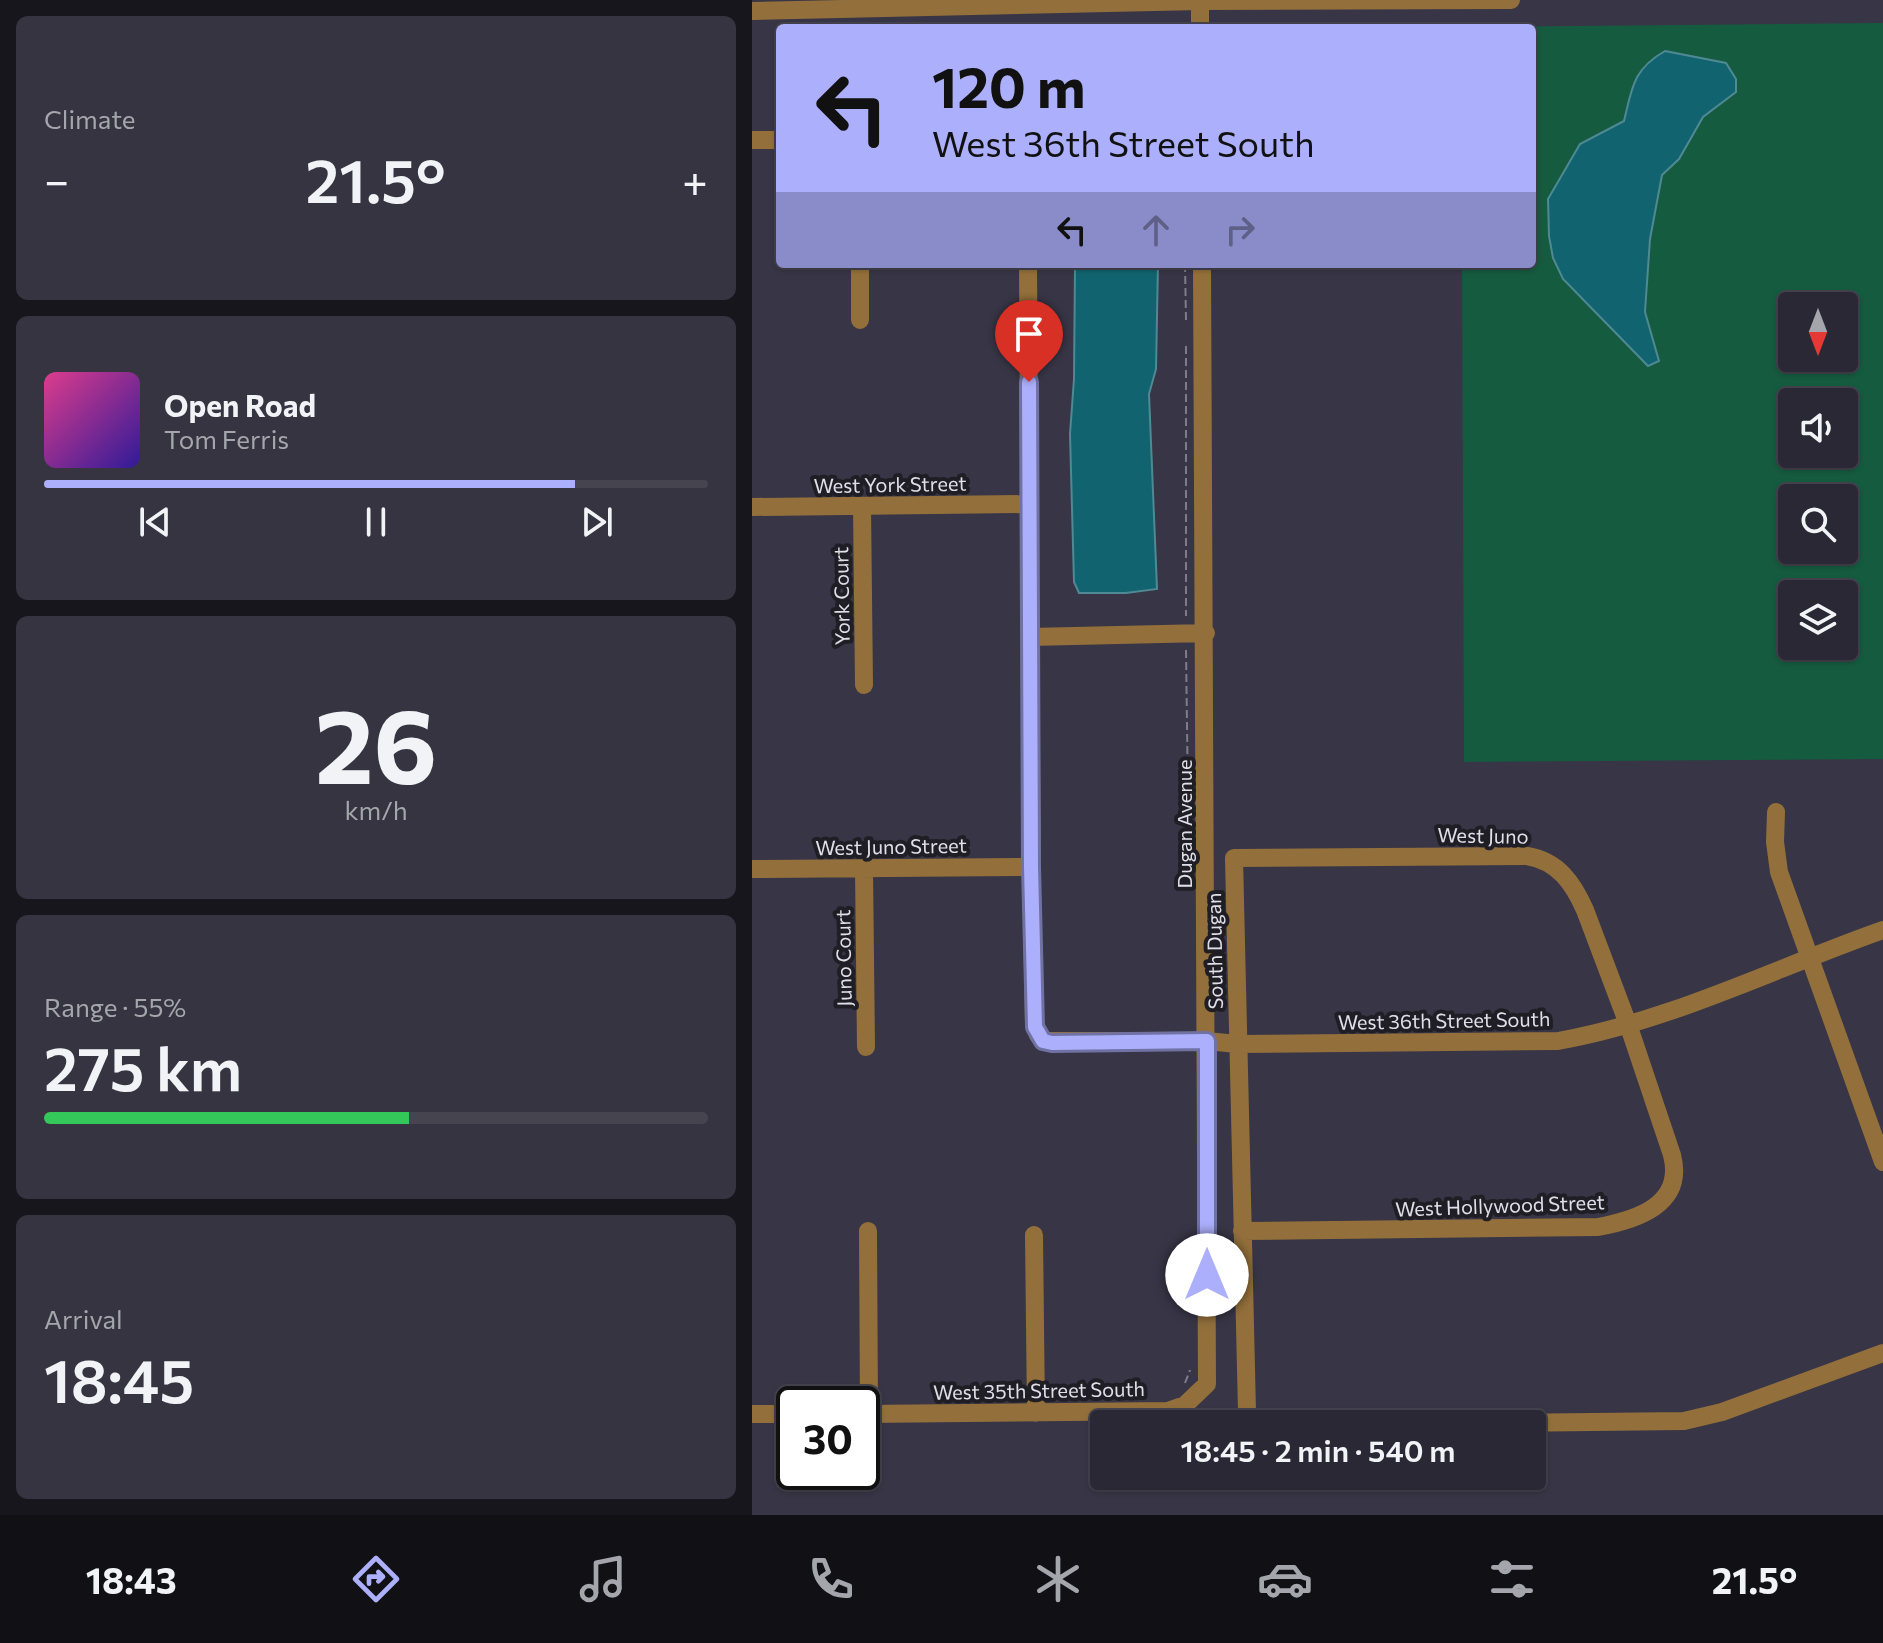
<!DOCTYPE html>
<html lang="en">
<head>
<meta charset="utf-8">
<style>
  :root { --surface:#2a2834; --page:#363440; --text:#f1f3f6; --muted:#a5a6ac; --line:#46444f; --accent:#acaffb }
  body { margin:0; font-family:Commissioner,sans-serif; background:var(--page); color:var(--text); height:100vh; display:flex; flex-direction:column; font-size:30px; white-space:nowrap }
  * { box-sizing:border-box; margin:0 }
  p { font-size:26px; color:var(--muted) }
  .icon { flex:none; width:44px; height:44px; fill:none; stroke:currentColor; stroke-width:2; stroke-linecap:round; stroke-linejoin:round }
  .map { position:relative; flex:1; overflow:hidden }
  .details { display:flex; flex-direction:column; gap:16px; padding:16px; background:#17161d; width:752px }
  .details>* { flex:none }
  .guide { position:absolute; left:24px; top:24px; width:760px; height:244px; border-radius:8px; box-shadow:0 2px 6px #0004,0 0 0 2px var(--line); background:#acaffb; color:#111; overflow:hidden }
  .needle { width:52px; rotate:180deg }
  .tools { position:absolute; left:1026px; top:292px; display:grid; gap:16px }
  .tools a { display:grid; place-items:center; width:80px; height:80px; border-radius:8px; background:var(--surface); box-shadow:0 2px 6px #0004,0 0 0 2px var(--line); font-size:40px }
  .speed { position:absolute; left:24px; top:1386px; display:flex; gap:16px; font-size:40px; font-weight:700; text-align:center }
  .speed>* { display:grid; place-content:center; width:104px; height:104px; border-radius:50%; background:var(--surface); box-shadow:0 2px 6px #0004,0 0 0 2px var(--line); line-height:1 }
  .speed .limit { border:4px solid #111; border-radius:12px; background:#fff; color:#111 }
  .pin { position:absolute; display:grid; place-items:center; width:68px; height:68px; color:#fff; margin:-82px -34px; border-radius:50% 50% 50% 0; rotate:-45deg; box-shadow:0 0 8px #0007 }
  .pin .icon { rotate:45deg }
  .me { position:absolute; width:88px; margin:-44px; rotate:0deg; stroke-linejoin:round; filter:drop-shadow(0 0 6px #0008) }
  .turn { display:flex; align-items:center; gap:28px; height:168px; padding:0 24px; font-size:36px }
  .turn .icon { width:104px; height:104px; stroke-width:2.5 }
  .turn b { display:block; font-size:56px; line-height:68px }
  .lanes { display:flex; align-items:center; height:76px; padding:0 24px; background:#0003; justify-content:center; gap:40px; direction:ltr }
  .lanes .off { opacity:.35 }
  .big { font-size:60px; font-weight:600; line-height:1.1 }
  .details .widget { flex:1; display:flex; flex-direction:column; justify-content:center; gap:12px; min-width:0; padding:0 28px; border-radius:12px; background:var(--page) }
  .details .dial { align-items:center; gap:0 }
  .dial b { font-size:104px; line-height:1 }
  .song { display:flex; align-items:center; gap:24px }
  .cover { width:96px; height:96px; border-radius:12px; background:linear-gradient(135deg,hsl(330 70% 55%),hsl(250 70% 35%)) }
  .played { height:8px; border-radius:4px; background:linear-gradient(90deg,var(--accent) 80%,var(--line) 80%) }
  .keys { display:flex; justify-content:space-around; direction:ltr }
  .heat { display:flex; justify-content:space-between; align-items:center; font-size:44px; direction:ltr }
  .charge { height:12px; border-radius:6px; background:linear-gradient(90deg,#34c759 55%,var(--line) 0) }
  .trip { position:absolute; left:338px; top:1410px; width:456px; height:80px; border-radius:8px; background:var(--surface); box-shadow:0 2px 6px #0004,0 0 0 2px var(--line); font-weight:600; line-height:80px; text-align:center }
  .dock { display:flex; height:128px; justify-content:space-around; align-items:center; background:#111015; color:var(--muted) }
  .dock .icon { width:56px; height:56px }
  .dock .selected { color:var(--accent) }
  .dock b { font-size:36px; color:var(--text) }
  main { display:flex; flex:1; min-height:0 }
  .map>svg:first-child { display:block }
  .green { fill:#155b3f; fill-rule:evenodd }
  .water { fill:#11646f; stroke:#4f8994; stroke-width:2 }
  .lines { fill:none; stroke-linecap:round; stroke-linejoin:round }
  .path { stroke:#7e7c8a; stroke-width:2; stroke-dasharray:8 4; stroke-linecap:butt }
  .minor { stroke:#93703b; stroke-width:18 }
  .route-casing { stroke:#7072a3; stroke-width:20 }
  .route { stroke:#acaffb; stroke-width:14 }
  .labels { text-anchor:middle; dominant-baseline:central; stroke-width:8; stroke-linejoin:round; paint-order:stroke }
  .street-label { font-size:20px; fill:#e0dfe9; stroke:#1f1e25 }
</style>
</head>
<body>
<main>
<section class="details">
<div class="widget"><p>Climate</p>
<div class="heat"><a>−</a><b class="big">21.5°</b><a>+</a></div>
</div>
<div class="widget">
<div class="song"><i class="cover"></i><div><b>Open Road</b><p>Tom Ferris</p></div></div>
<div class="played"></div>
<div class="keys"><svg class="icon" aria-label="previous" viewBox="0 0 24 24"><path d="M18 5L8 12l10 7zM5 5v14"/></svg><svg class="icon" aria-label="pause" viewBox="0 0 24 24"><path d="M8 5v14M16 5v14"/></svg><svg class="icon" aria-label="next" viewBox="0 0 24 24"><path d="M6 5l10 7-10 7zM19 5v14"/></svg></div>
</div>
<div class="widget dial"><b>26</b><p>km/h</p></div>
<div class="widget"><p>Range · 55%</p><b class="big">275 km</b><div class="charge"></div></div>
<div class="widget"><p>Arrival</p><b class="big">18:45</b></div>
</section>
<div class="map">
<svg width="1131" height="1515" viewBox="0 0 1131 1515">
  <rect width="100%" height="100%" fill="#383546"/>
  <path class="green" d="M1131 23V759L712 762 710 264H780V28L709 27ZM1040 306H1092V358H1040ZM1040 402H1092V454H1040ZM1040 498H1092V550H1040ZM1040 594H1092V646H1040Z"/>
  <path class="water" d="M913 51 974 63 984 79V92L951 117 927 159 910 175 898 239 893 312 907 361 896 366 811 279 801 258 797 236 796 199 828 144 872 121C880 88 881 69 913 51Z
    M323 264H406L404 369 397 394 405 589 374 593H327L322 582 318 434 322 379Z"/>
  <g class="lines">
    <path class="path" d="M433 264 434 320
      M434 346V616
      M434 650 436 800
      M433 1383 438 1370
      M45 1398H103"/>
    <path class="minor" d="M448 1V28
      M0 11 448 1 759 0
      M0 140H28
      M108 264V320
      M276 264 280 919 282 1022 286 1035 291 1041H455L485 1044 806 1041C919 1021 1023 968 1131 930
      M0 507 277 504
      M110 507 112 685
      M278 637 454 633
      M1024 812 1023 842 1027 872 1131 1162
      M0 869 279 867
      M112 869 114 1047
      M116 1231 117 1413
      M490 1231 846 1227C884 1220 933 1205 920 1155L876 1024 833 910C821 883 806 861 775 856L482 858C485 1042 489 1226 495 1411L498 1418 505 1424
      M282 1235 284 1413
      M0 1414H42
      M110 1414 416 1411 433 1405 455 1384 450 264
      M666 1424 932 1421 970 1412 1131 1353"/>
  </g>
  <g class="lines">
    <defs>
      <path id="route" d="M277 382 279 867 283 1027 291 1041 300 1043 455 1041V1275"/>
    </defs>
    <use href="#route" class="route-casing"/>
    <use href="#route" class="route"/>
  </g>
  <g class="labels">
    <g class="street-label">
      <text transform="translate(138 484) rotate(-1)">West York Street</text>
      <text transform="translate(89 596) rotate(-91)">York Court</text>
      <text transform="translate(432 824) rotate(-90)">Dugan Avenue</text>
      <text transform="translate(731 835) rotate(1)">West Juno</text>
      <text transform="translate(139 846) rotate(-1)">West Juno Street</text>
      <text transform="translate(462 951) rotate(-91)">South Dugan</text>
      <text transform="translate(91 958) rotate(-91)">Juno Court</text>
      <text transform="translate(692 1020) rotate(-1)">West 36th Street South</text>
      <text transform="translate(748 1205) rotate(-2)">West Hollywood Street</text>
      <text transform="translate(287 1390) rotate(-1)">West 35th Street South</text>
    </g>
  </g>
</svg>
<div class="tools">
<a><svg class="needle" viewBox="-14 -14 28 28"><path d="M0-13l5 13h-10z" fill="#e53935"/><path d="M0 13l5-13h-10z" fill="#a5a6ac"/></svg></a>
<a><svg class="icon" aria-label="sound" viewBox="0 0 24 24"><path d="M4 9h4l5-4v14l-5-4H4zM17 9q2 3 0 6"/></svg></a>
<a><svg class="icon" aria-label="search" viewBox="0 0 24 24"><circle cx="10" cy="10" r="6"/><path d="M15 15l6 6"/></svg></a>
<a><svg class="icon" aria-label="layers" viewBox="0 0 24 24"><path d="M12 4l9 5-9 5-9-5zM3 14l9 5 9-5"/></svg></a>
</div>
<div class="speed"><div class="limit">30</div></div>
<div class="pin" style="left:277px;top:382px;background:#d93025"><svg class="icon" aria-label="arrive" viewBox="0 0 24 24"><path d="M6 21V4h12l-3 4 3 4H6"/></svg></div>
<svg class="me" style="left:455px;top:1275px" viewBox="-20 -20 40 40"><circle r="19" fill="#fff"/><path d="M0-13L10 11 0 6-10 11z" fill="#acaffb"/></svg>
<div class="trip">18:45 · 2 min · 540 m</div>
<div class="guide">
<div class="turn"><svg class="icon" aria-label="left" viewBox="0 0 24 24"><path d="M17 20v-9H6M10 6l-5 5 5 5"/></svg><div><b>120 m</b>West 36th Street South</div></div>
<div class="lanes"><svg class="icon" aria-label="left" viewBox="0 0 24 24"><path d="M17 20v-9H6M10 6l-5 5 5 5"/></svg><svg class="icon off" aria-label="ahead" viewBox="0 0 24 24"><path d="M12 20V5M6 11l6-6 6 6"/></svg><svg class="icon off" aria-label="right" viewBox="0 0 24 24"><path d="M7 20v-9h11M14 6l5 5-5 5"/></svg></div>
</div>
</div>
</main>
<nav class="dock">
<b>18:43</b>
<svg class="icon selected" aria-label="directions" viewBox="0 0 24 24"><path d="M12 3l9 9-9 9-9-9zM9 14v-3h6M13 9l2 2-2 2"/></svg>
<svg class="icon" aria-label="music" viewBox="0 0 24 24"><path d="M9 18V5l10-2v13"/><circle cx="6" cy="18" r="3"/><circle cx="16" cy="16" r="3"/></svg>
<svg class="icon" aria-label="phone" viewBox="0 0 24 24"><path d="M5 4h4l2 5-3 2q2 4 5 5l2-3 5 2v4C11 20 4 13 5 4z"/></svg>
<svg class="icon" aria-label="climate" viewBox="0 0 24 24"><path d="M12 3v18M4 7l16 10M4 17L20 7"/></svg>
<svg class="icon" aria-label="car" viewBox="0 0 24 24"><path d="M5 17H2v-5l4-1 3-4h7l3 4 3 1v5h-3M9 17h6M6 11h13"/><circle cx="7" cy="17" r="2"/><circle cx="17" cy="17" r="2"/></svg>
<svg class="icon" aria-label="filters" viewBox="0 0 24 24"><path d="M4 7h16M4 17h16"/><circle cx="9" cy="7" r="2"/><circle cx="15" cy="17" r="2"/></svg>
<b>21.5°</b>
</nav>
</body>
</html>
